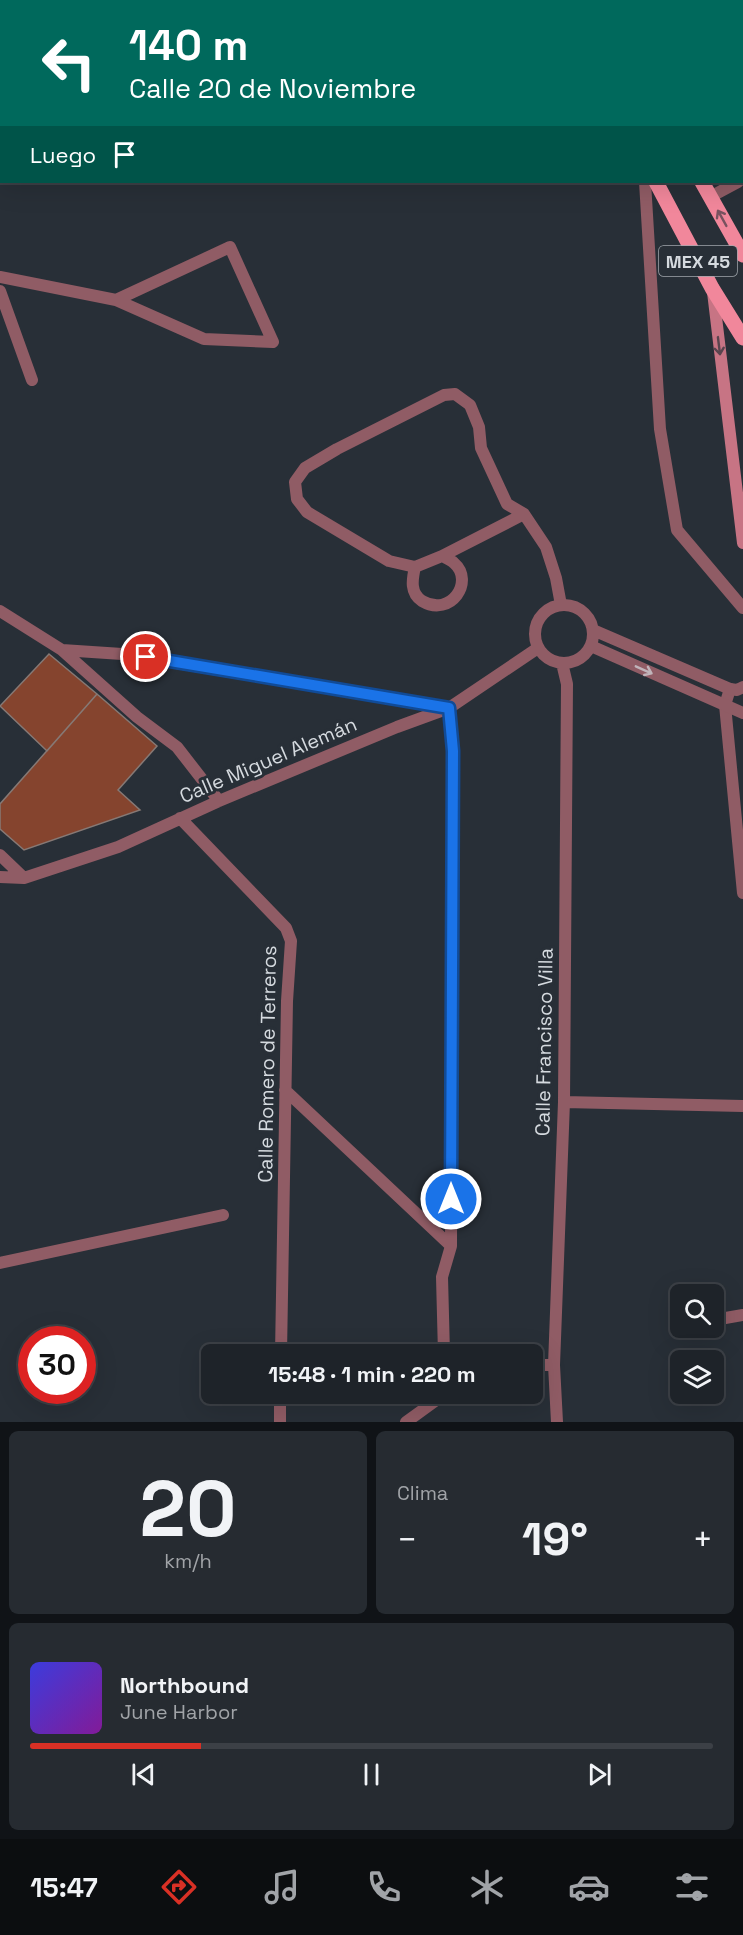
<!DOCTYPE html>
<html lang="es">
<head>
<meta charset="utf-8">
<style>
  :root { --surface:#1e2329; --page:#262b31; --text:#f1f3f6; --muted:#a1a4a8; --line:#3c4046; --accent:#d93025 }
  body { margin:0; font-family:"Space Grotesk",sans-serif; background:var(--page); color:var(--text); height:100vh; display:flex; flex-direction:column; font-size:22px; white-space:nowrap }
  * { box-sizing:border-box; margin:0 }
  p { font-size:20px; color:var(--muted) }
  .icon { flex:none; width:33px; height:33px; fill:none; stroke:currentColor; stroke-width:2; stroke-linecap:round; stroke-linejoin:round }
  .map { position:relative; height:1422px; overflow:hidden }
  .panel { display:flex; flex-direction:column; gap:9px; padding:9px; background:#101317; flex:1 }
  .panel>* { flex:none }
  .top-card { position:absolute; left:0px; top:0px; width:744px; height:183px; box-shadow:0 6px 24px #0002,0 0 0 2px var(--line); background:#00695c; color:#fff; overflow:hidden }
  .buttons { position:absolute; left:670px; top:1284px; display:grid; gap:12px }
  .buttons a { display:grid; place-items:center; width:54px; height:54px; border-radius:9px; background:var(--surface); box-shadow:0 6px 24px #0002,0 0 0 2px var(--line); font-size:30px }
  .speed { position:absolute; left:18px; top:1326px; display:flex; gap:12px; font-size:30px; font-weight:700; text-align:center }
  .speed>* { display:grid; place-content:center; width:78px; height:78px; border-radius:50%; background:var(--surface); box-shadow:0 6px 24px #0002,0 0 0 2px var(--line); line-height:1 }
  .speed .limit { border:9px solid #d22; background:#fff; color:#111 }
  .pin { position:absolute; display:grid; place-items:center; width:51px; height:51px; color:#fff; margin:-26px; border:3px solid #fff; border-radius:50%; box-shadow:0 2px 6px #0007 }
  .me { position:absolute; width:66px; margin:-33px; rotate:0deg; stroke-linejoin:round; filter:drop-shadow(0 0 4px #0008) }
  .turn { display:flex; align-items:center; gap:21px; height:126px; padding:0 30px; font-size:27px }
  .turn .icon { width:78px; height:78px; stroke-width:2.5 }
  .turn b { display:block; font-size:42px; line-height:51px }
  .then { display:flex; align-items:center; height:57px; padding:0 30px; background:#0003; gap:12px; font-size:22px }
  .big { font-size:45px; font-weight:700; line-height:1.1 }
  .panel .widget { flex:1; display:flex; flex-direction:column; justify-content:center; gap:9px; min-width:0; padding:0 21px; border-radius:9px; background:var(--page) }
  .panel .dial { align-items:center; gap:0 }
  .dial b { font-size:78px; line-height:1 }
  .song { display:flex; align-items:center; gap:18px }
  .cover { width:72px; height:72px; border-radius:9px; background:linear-gradient(135deg,hsl(240 70% 55%),hsl(290 70% 35%)) }
  .played { height:6px; border-radius:3px; background:linear-gradient(90deg,var(--accent) 25%,var(--line) 25%) }
  .keys { display:flex; justify-content:space-around; direction:ltr }
  .heat { display:flex; justify-content:space-between; align-items:center; font-size:33px; direction:ltr }
  .panel .tiles { flex:1; display:grid; gap:9px; grid-template-columns:1fr 1fr }
  .widget:last-child { grid-column:span 2 }
  .trip { position:absolute; left:201px; top:1344px; width:342px; height:60px; border-radius:9px; background:var(--surface); box-shadow:0 6px 24px #0002,0 0 0 2px var(--line); font-weight:700; line-height:60px; text-align:center }
  .tabs { display:flex; height:96px; justify-content:space-around; align-items:center; background:#0c0e10; color:var(--muted) }
  .tabs .icon { width:42px; height:42px }
  .tabs .on { color:var(--accent) }
  .tabs b { font-size:27px; color:var(--text) }
  .map>svg:first-child { display:block }
  .building { fill:#85442e; stroke:#867975; stroke-width:1.5 }
  .lines { fill:none; stroke-linecap:round; stroke-linejoin:round }
  .lane { stroke:#905c65; stroke-width:12 }
  .street { stroke:#905c65; stroke-width:12 }
  .secondary { stroke:#c77484; stroke-width:12 }
  .primary { stroke:#f1879b; stroke-width:15 }
  .oneway { stroke:#78525f }
  .oneway2 { stroke:#58444e }
  .oneway3 { stroke:#c0b4ba }
  .route-casing { stroke:#114b97; stroke-width:15 }
  .route { stroke:#1a73e8; stroke-width:10 }
  .labels { text-anchor:middle; dominant-baseline:central; stroke-width:6; stroke-linejoin:round; paint-order:stroke }
  .shield { fill:#282f37; stroke:#a1a7ad; stroke-width:1.5 }
  .shield-label { font-size:18px; font-weight:bold; fill:#d5dadf }
  .street-label { font-size:20px; fill:#d5dadf; stroke:#282f37 }
</style>
</head>
<body>
<div class="map">
<svg width="743" height="1422" viewBox="0 0 743 1422">
  <rect width="100%" height="100%" fill="#282f37"/>
  <path class="building" d="M0 0H36V2H2V82L0 83Z
    M36 0H105L106 2H36Z
    M49 654 97 694 47 751 0 706Z
    M97 694 157 746 118 790 140 810 24 850 0 829V804Z"/>
  <g class="lines">
    <path class="lane" d="M742 59H743
      M645 182 660 429 677 530 743 608
      M710 197 738 182
      M0 277 116 300 230 247 273 342 204 339 116 300
      M0 291 32 380
      M442 556 524 514
      M415 567C412 580 410 593 422 601 451 618 475 581 454 563 451 560 446 558 442 556L415 567 389 561 307 512 297 499 295 482 305 468 337 449 444 395 455 394 470 405 479 427 481 448 507 504 524 514 546 547 556 578 561 605
      M730 689 725 705 743 893"/>
    <path class="street" d="M211 0 213 2
      M239 2 242 0
      M705 2 706 0
      M0 117 2 116
      M535 634a29 29 0 1 1 58 0a29 29 0 1 1-58 0Z
      M0 611 62 650 122 654 449 708 453 751 451 1246 442 1277 444 1354
      M593 630 730 689 737 690 743 687
      M591 646 743 713
      M62 650 137 717 177 747 219 801
      M180 818 286 928 291 941 287 1001 281 1354
      M0 855 24 878
      M0 877 24 878 118 847 219 801 397 727 449 708 538 648
      M285 1090 451 1246
      M564 1102 743 1106
      M0 1263 223 1215
      M714 1320 743 1315
      M676 1327 681 1326
      M532 1365H554
      M280 1422V1394
      M406 1422 442 1396 443 1394
      M557 1422 554 1365 564 1102 567 684 562 663"/>
    <path class="secondary" d="M713 292 743 543"/>
    <path class="primary" d="M561 0 562 2
      M606 0 607 2
      M656 182 712 288 743 338
      M702 182 743 255"/>
  </g>
  <defs><path id="oneway-shaft" d="M-6 0H5M1.5-3L5.5 0L1.5 3" fill="none" stroke-width="1.6" stroke-linecap="round" stroke-linejoin="round" transform="scale(1.5)"/></defs>
  <use class="oneway" href="#oneway-shaft" transform="translate(722 218) rotate(-119)"/>
  <use class="oneway2" href="#oneway-shaft" transform="translate(719 346) rotate(83)"/>
  <use class="oneway3" href="#oneway-shaft" transform="translate(644 670) rotate(24)"/>
  <g class="lines">
    <defs>
      <path id="route" d="M146 657 449 708 453 751 451 1199"/>
    </defs>
    <use href="#route" class="route-casing"/>
    <use href="#route" class="route"/>
  </g>
  <g class="labels">
    <rect class="shield" x="659" y="246" width="78" height="30" rx="4.5"/>
    <g class="shield-label">
      <text x="698" y="261">MEX 45</text>
    </g>
    <g class="street-label">
      <text transform="translate(268 760) rotate(-23)">Calle Miguel Alemán</text>
      <text transform="translate(544 1042) rotate(-89)">Calle Francisco Villa</text>
      <text transform="translate(267 1064) rotate(-89)">Calle Romero de Terreros</text>
    </g>
  </g>
</svg>
<div class="buttons">
<a><svg class="icon" aria-label="search" viewBox="0 0 24 24"><circle cx="10" cy="10" r="6"/><path d="M15 15l6 6"/></svg></a>
<a><svg class="icon" aria-label="layers" viewBox="0 0 24 24"><path d="M12 4l9 5-9 5-9-5zM3 14l9 5 9-5"/></svg></a>
</div>
<div class="speed"><div class="limit">30</div></div>
<div class="pin" style="left:146px;top:657px;background:#d93025"><svg class="icon" aria-label="arrive" viewBox="0 0 24 24"><path d="M6 21V4h12l-3 4 3 4H6"/></svg></div>
<svg class="me" style="left:451px;top:1199px" viewBox="-20 -20 40 40"><circle r="17" fill="#1a73e8" stroke="#fff" stroke-width="3"/><path d="M0-11L8 9 0 5-8 9z" fill="#fff"/></svg>
<div class="trip">15:48 · 1 min · 220 m</div>
<div class="top-card">
<div class="turn"><svg class="icon" aria-label="left" viewBox="0 0 24 24"><path d="M17 20v-9H6M10 6l-5 5 5 5"/></svg><div><b>140 m</b>Calle 20 de Noviembre</div></div>
<div class="then">Luego<svg class="icon" aria-label="arrive" viewBox="0 0 24 24"><path d="M6 21V4h12l-3 4 3 4H6"/></svg></div>
</div>
</div>
<section class="panel">
<div class="tiles">
<div class="widget dial"><b>20</b><p>km/h</p></div>
<div class="widget"><p>Clima</p>
<div class="heat"><a>−</a><b class="big">19°</b><a>+</a></div>
</div>
<div class="widget">
<div class="song"><i class="cover"></i><div><b>Northbound</b><p>June Harbor</p></div></div>
<div class="played"></div>
<div class="keys"><svg class="icon" aria-label="previous" viewBox="0 0 24 24"><path d="M18 5L8 12l10 7zM5 5v14"/></svg><svg class="icon" aria-label="pause" viewBox="0 0 24 24"><path d="M8 5v14M16 5v14"/></svg><svg class="icon" aria-label="next" viewBox="0 0 24 24"><path d="M6 5l10 7-10 7zM19 5v14"/></svg></div>
</div>
</div>
</section>
<nav class="tabs">
<b>15:47</b>
<svg class="icon on" aria-label="directions" viewBox="0 0 24 24"><path d="M12 3l9 9-9 9-9-9zM9 14v-3h6M13 9l2 2-2 2"/></svg>
<svg class="icon" aria-label="music" viewBox="0 0 24 24"><path d="M9 18V5l10-2v13"/><circle cx="6" cy="18" r="3"/><circle cx="16" cy="16" r="3"/></svg>
<svg class="icon" aria-label="phone" viewBox="0 0 24 24"><path d="M5 4h4l2 5-3 2q2 4 5 5l2-3 5 2v4C11 20 4 13 5 4z"/></svg>
<svg class="icon" aria-label="climate" viewBox="0 0 24 24"><path d="M12 3v18M4 7l16 10M4 17L20 7"/></svg>
<svg class="icon" aria-label="car" viewBox="0 0 24 24"><path d="M5 17H2v-5l4-1 3-4h7l3 4 3 1v5h-3M9 17h6M6 11h13"/><circle cx="7" cy="17" r="2"/><circle cx="17" cy="17" r="2"/></svg>
<svg class="icon" aria-label="filters" viewBox="0 0 24 24"><path d="M4 7h16M4 17h16"/><circle cx="9" cy="7" r="2"/><circle cx="15" cy="17" r="2"/></svg>
</nav>
</body>
</html>
